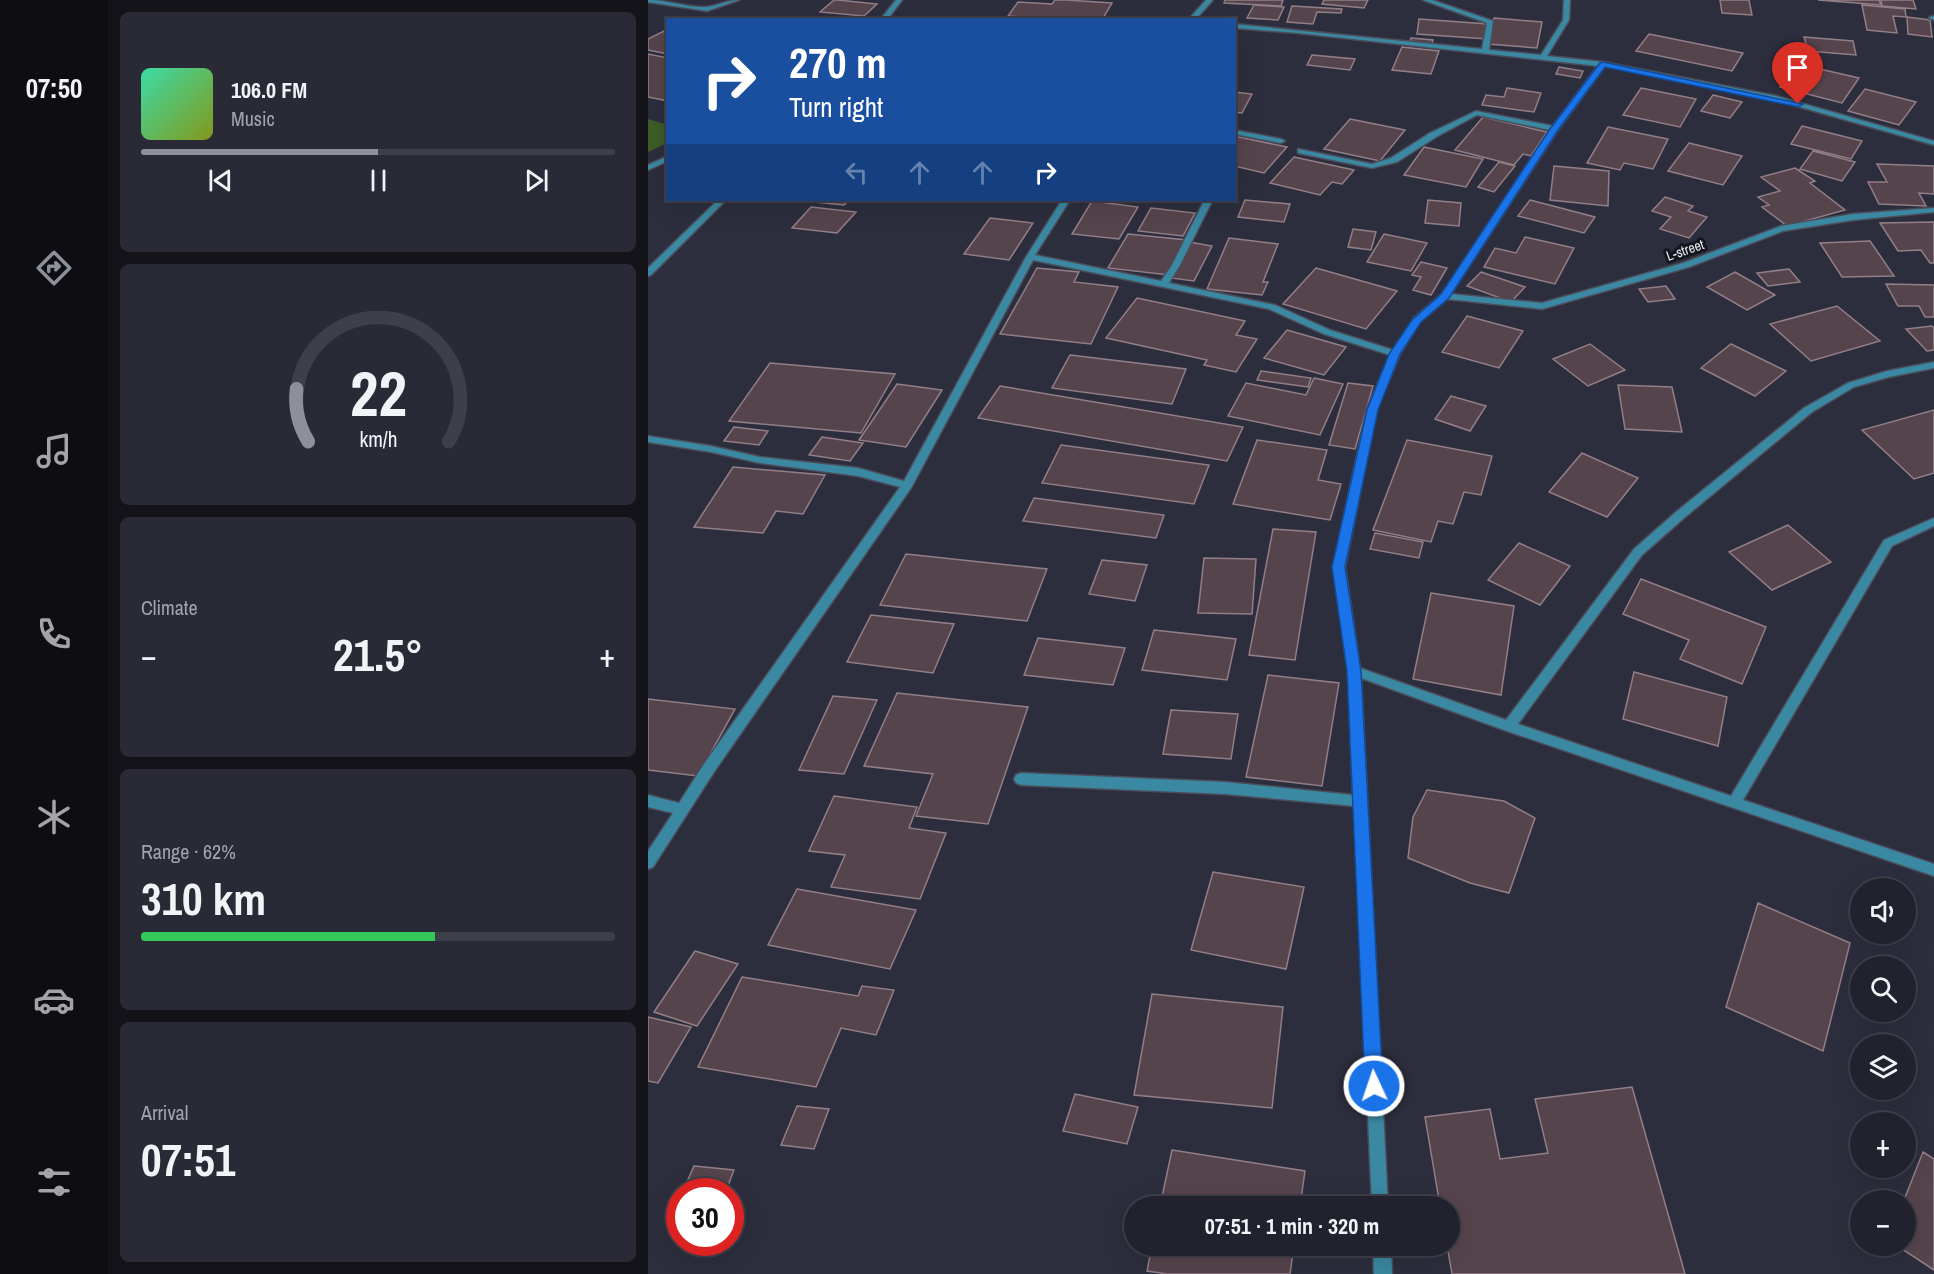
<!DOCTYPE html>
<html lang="en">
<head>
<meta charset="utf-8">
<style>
  :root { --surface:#22222e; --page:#2a2a36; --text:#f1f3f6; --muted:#a2a4aa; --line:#3f3f4a; --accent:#8c9099 }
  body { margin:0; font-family:"Archivo Narrow",sans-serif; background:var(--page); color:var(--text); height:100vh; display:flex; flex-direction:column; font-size:22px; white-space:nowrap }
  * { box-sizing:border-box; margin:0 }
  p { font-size:20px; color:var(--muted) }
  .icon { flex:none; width:33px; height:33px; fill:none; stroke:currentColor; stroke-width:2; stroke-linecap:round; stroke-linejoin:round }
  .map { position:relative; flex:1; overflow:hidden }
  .drawer { display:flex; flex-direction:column; gap:12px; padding:12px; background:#131319; width:540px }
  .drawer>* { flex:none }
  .guide { position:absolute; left:18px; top:18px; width:570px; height:183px; border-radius:0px; box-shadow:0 6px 24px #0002,0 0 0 2px var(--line); background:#1a4fa0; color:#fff; overflow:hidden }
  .fabs { position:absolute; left:1202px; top:878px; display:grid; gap:12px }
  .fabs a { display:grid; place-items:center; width:66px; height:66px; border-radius:50%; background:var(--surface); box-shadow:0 6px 24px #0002,0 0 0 2px var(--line); font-size:30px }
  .speed { position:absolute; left:18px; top:1178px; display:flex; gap:12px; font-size:30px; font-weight:700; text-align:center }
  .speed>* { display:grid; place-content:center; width:78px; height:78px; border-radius:50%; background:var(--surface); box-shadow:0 6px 24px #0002,0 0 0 2px var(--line); line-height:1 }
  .speed .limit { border:9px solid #d22; background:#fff; color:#111 }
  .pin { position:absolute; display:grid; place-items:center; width:51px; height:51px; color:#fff; margin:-62px -26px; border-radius:50% 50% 50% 0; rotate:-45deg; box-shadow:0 0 6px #0007 }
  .pin .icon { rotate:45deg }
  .me { position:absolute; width:66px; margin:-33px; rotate:357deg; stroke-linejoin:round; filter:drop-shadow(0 0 4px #0008) }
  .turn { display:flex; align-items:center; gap:21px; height:126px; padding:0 24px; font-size:27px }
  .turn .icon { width:78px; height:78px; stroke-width:2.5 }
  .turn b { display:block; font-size:42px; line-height:51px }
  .lanes { display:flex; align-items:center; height:57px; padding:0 24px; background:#0003; justify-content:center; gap:30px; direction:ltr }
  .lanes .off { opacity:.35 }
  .big { font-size:45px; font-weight:700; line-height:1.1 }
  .drawer .tile { flex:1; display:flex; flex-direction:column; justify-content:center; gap:9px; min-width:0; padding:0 21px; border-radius:9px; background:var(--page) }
  .drawer .dial { align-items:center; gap:0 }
  .dial svg { height:156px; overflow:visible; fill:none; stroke:var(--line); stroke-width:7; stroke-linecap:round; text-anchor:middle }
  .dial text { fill:var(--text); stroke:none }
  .song { display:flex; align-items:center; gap:18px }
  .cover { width:72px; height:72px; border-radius:9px; background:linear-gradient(135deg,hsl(160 70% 55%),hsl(70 70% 35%)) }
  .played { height:6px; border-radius:3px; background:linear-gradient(90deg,var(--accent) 50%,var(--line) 50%) }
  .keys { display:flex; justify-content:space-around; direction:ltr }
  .heat { display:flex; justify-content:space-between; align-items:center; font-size:33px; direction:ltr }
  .charge { height:9px; border-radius:4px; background:linear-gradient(90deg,#34c759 62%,var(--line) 0) }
  .trip { position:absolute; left:476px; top:1196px; width:336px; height:60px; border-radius:30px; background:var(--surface); box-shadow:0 6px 24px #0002,0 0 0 2px var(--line); font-weight:700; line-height:60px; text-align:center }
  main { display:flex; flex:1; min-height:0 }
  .menu { display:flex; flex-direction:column; width:108px; justify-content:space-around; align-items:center; background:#0e0e12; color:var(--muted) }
  .menu .icon { width:42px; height:42px }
  .menu .active { color:var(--accent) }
  .menu b { font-size:27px; color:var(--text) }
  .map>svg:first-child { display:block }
  .green { fill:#3d5c27 }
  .building { fill:#56444c; stroke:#927e87; stroke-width:1.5 }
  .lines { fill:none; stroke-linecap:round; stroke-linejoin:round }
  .minor-casing { stroke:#4b4c5a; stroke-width:3 }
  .tertiary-casing { stroke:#4b4c5a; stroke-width:3 }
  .minor { fill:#3a88a2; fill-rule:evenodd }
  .tertiary { fill:#3a88a2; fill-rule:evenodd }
  .route { fill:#1a73e8; stroke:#114b97; stroke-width:1.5 }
  .labels { text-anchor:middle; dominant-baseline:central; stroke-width:6; stroke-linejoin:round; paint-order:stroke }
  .far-street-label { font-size:14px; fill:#e9eaf4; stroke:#16171e }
</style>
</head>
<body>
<main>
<nav class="menu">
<b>07:50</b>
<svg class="icon active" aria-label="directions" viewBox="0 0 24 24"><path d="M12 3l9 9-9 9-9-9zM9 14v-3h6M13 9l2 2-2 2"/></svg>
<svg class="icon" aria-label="music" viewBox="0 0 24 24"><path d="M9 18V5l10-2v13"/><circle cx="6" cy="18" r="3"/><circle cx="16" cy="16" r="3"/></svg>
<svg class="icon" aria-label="phone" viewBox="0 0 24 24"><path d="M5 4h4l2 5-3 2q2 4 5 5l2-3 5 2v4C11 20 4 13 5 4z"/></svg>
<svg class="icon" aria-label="climate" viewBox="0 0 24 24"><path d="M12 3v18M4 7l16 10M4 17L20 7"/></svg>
<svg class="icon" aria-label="car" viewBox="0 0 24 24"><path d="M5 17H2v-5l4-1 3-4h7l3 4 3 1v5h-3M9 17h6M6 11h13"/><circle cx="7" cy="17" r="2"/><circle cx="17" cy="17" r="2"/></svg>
<svg class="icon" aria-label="filters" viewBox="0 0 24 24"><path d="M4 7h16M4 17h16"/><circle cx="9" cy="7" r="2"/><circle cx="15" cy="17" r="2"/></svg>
</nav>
<section class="drawer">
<div class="tile">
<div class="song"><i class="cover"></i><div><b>106.0 FM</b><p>Music</p></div></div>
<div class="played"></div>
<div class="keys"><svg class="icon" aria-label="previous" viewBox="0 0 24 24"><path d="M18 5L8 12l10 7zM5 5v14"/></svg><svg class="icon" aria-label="pause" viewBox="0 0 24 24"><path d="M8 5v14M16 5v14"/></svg><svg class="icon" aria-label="next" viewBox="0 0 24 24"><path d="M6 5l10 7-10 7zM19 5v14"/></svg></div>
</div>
<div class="tile dial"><svg viewBox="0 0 100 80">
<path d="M14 69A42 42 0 1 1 86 69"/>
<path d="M14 69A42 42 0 0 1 8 42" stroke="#8c9099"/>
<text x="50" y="56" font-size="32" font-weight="700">22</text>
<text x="50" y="72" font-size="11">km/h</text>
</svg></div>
<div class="tile"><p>Climate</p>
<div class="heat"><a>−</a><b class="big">21.5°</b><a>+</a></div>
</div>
<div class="tile"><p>Range · 62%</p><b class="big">310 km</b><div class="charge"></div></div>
<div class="tile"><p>Arrival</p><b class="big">07:51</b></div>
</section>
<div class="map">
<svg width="1286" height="1274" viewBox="0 0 1286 1274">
  <rect width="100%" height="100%" fill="#2d2e3d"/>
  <path class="green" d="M0 119 20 125 19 143 0 152Z"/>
  <path class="building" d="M186 0H190L229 4 216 16 172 12Z
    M407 0H419L464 3 454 20H388L389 18 360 16 370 2 404 4Z
    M577 0H635L633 6 576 3Z
    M676 0H720L716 8 674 4Z
    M1072 0H1101L1104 15 1074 13Z
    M1170 0H1231L1233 5Z
    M1233 0H1265L1268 9 1234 6Z
    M606 5 636 7 630 20 599 18Z
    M1214 5 1257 9 1258 17 1245 16 1249 33 1219 30Z
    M644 6 694 9 693 13 669 12 665 24 639 22Z
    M1259 17 1282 20 1284 37 1260 34Z
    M846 18 894 22 889 48 840 44Z
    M771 19 840 24 839 39 769 34Z
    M20 29V54L0 50V39Z
    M1001 34 1095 53 1084 71 988 51Z
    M1156 37 1205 41 1208 55 1160 51Z
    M763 38 785 40 784 44 762 41Z
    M754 47 791 51 783 74 744 70Z
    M0 54 20 58V101L0 97Z
    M664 55 707 59 702 70 659 65Z
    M1150 64 1211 78 1194 103 1132 87Z
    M911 67 935 71 932 78 908 74Z
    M859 88 893 93 886 112 834 105 838 95 856 97Z
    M993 88 1048 99 1032 127 975 115Z
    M1217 89 1268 102 1251 125 1200 111Z
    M586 92 604 94 594 113 586 112Z
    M1065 95 1094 102 1082 118 1053 111Z
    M835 117 899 132 883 156 875 154 866 165 807 150Z
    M702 119 757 130 732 161 676 149Z
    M1154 126 1214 141 1203 159 1143 144Z
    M960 127 1020 139 1005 169 976 163 972 170 939 163Z
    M586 136 639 147 616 173 586 166Z
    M1041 143 1094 156 1075 185 1020 171Z
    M776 147 835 159 818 187 756 175Z
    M1165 151 1207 162 1194 181 1152 169Z
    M646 157 706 170 694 184 684 182 672 195 622 183Z
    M851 162 867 166 846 192 830 187Z
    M1229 164 1286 166V194L1271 193 1278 206 1231 204 1220 182H1239Z
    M906 166 961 171 960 206 902 200Z
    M1147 168 1167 181 1162 183 1197 210 1139 226 1114 207 1121 205 1110 197 1132 191 1113 177Z
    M1017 197 1045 206 1040 211 1059 217 1041 238 1012 229 1023 217 1004 211Z
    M157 200H201L196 205 156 201Z
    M597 200 642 204 636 222 590 217Z
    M780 200 813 203 811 226 777 223Z
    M882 200 947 217 936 233 870 216Z
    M444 201 490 207 471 239 424 234Z
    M163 207 208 212 189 233 144 228Z
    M503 208 547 213 535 236 490 231Z
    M342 218 385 223 361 260 316 254Z
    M1286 222V263H1282L1273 250 1250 251 1232 223Z
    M705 229 728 232 723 250 700 247Z
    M480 234 539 240 521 275 460 268Z
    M736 234 779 243 763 271 719 262Z
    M877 237 926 248 907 284 836 267 847 248 868 253Z
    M581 238 630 244 615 282H620L614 295 559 289Z
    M1222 241 1246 276 1194 277 1172 243Z
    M541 242 564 246 546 281 523 278Z
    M773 262 799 268 783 295 765 290 773 277 764 275Z
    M389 268 431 272 426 282 470 287 443 344 352 334Z
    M668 268 749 291 718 329 635 304Z
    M1141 269 1152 282 1120 286 1109 273Z
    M833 272 877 287 863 302 819 286Z
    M1087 272 1127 295 1099 310 1059 287Z
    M1238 284 1286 285V317H1277L1271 306H1250Z
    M1018 286 1027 299 1000 302 991 289Z
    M489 298 597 321 588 335 609 339 588 372 556 365 559 360 458 338Z
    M1189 306 1232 341 1163 361 1122 324Z
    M819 316 875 331 851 368 794 352Z
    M1284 326 1286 328V350L1279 351 1258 329Z
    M639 330 698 347 676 375 616 358Z
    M942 344 977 370 940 386 905 359Z
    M1083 344 1138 371 1107 396 1053 368Z
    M422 355 538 369 524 404 404 388Z
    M122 363 247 374 213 433 81 421Z
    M613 371 663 378 660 387 609 380Z
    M666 378 695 384 672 435 580 416 598 383 658 395Z
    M700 383 725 386 707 449 681 445Z
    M249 384 294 390 258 447 211 440Z
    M970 385 1024 387 1034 432 977 429Z
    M352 386 595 427 579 461 330 418Z
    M803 396 838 406 822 431 787 419Z
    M1286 410V473L1266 479 1214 430Z
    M86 427 120 431 111 445 76 441Z
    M174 437 215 443 202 461 161 455Z
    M609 440 679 450 670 480 693 484 682 520 585 504Z
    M759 440 844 456 833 495 816 492 805 524 790 521 783 542 725 530Z
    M413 445 561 465 546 504 394 483Z
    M934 453 990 478 959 517 901 492Z
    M85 467 177 475 155 514 128 511 115 533 46 527Z
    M386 498 516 515 508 538 375 521Z
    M1140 525 1183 562 1124 590 1081 552Z
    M625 529 668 532 647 660 601 655Z
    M727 533 775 542 771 558 722 549Z
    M871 543 922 566 892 605 840 580Z
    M258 554 399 569 379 621 232 605Z
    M556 558 608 559 604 614 550 613Z
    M454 560 499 565 487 601 441 594Z
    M993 579 1118 627 1094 684 1032 659 1041 640 975 614Z
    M783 593 866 606 853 695 765 679Z
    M223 615 306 624 285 673 199 662Z
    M506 630 588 639 579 680 494 670Z
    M390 638 477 648 465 685 376 675Z
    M986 672 1079 697 1070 746 975 719Z
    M620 675 691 683 674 786 598 777Z
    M249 693 380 707 340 824 268 816 285 774 216 766Z
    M185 696 229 700 196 774 151 770Z
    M0 699 87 709 50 776 0 770Z
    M523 710 590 714 583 759 515 754Z
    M779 790 856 801 887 818 861 893 822 883 760 858 765 817Z
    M186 796 269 807 261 828 298 833 272 899 183 887 197 855 161 851Z
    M565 872 656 887 638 969 543 950Z
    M149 889 268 910 242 969 120 945Z
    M1110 903 1202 943 1175 1051 1078 1007Z
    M47 951 90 964 49 1026 6 1012Z
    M94 977 210 996 214 986 246 990 228 1035 193 1028 168 1087 50 1067Z
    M504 994 635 1007 624 1108 486 1095Z
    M0 1017 43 1027 10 1083 0 1081Z
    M984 1087 1037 1274H804L799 1245H801V1206H792L777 1117 842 1109 852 1159 900 1153 887 1099Z
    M427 1094 490 1107 479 1144 415 1131Z
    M149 1106 181 1109 166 1149 133 1145Z
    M524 1150 657 1171 652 1206H512Z
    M1275 1152 1286 1159V1270L1248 1245H1257L1256 1200Z
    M46 1166 86 1170 78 1191H35Z
    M504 1245H646L642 1274H519L499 1271Z"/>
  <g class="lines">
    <defs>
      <path id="minor" d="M0 0C19 0 40 8 58 7 69 6 79 0 91 0L59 11 0 2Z
        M558 0H565L547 20H540Z
        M775 0H784L845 21 841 50 893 55 915 20 916 0H922L921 20 899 56 955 62 1128 96 1286 141V145L1127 100 957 66 910 130 803 294 894 303 1035 263 1133 226 1205 214 1286 208V212L1205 220 1135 231 1041 267 894 309 799 299 772 322 752 354 729 409 697 567 712 668 858 720 986 549 1028 512 1156 408 1200 383 1239 371 1286 362V368L1241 377 1206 387 1164 412 1036 518 994 555 870 724 1083 796 1236 540 1286 518V526L1244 546 1095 800 1286 864V876L856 730 713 678 740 1206H724L706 806 577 794 373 785 368 783 366 779 368 775 373 773 577 782 705 795 700 671 685 567 719 409 742 355 676 334 621 309 385 260 263 488 66 772 5 867 0 869V851L25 813 0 807V795L31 803 56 764 252 487 210 476 112 463 63 452 0 442V436L63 446 112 457 210 468 256 481 378 257 414 200H422L387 255 513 281 524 265 555 203 562 201 563 203 532 265 521 283 627 305 682 330 745 350 766 318 794 294 902 130 829 115 788 137 749 162 724 168 650 153V149L724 164 743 158 782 133 828 111 905 126 950 66 650 33 586 28V24L834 49 839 23Z
        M1286 16V20L1281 18 1282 17Z
        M586 130 633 139 637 141 633 143 586 134Z
        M70 200H78L3 275 0 276V268Z
        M725 1245H743L744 1274H726Z"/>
      <path id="tertiary" d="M248 0H254L239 20H232Z
        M20 156V161L0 170V165Z"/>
    </defs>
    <use href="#minor" class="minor-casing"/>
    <use href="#tertiary" class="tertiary-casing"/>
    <use href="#minor" class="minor"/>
    <use href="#tertiary" class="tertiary"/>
  </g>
  <path class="route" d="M955 62 1155 104 1150 107 957 67 910 130 801 298 773 322 752 354 730 410 697 567 713 671 735 1086 733 1093 726 1095 720 1093 717 1086 699 671 684 567 719 410 741 354 764 320 793 294 902 129 952 63Z"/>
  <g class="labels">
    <g class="far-street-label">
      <text transform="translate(1037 250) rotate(-19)">L-street</text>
    </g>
  </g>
</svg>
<div class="fabs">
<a><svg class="icon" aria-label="sound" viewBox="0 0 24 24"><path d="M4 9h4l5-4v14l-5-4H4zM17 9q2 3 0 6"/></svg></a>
<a><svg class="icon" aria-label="search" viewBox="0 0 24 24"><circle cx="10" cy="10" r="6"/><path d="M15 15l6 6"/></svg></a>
<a><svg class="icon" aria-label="layers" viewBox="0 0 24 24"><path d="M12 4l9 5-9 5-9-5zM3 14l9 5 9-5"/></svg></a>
<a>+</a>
<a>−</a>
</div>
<div class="speed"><div class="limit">30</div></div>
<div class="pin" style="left:1150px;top:104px;background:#d93025"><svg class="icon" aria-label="arrive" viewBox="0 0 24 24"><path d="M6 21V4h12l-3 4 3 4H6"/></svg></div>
<svg class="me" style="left:726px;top:1086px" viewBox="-20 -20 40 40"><circle r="17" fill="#1a73e8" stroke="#fff" stroke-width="3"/><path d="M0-11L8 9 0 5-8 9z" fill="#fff"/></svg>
<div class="trip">07:51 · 1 min · 320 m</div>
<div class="guide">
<div class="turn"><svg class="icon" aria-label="right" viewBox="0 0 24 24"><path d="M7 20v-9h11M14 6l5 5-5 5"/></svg><div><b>270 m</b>Turn right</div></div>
<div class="lanes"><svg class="icon off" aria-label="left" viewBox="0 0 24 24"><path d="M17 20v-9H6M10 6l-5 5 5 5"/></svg><svg class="icon off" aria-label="ahead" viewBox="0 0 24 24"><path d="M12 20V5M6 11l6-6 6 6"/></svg><svg class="icon off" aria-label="ahead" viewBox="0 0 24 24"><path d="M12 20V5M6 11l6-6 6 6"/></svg><svg class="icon" aria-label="right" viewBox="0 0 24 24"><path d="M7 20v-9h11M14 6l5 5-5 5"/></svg></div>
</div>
</div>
</main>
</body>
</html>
